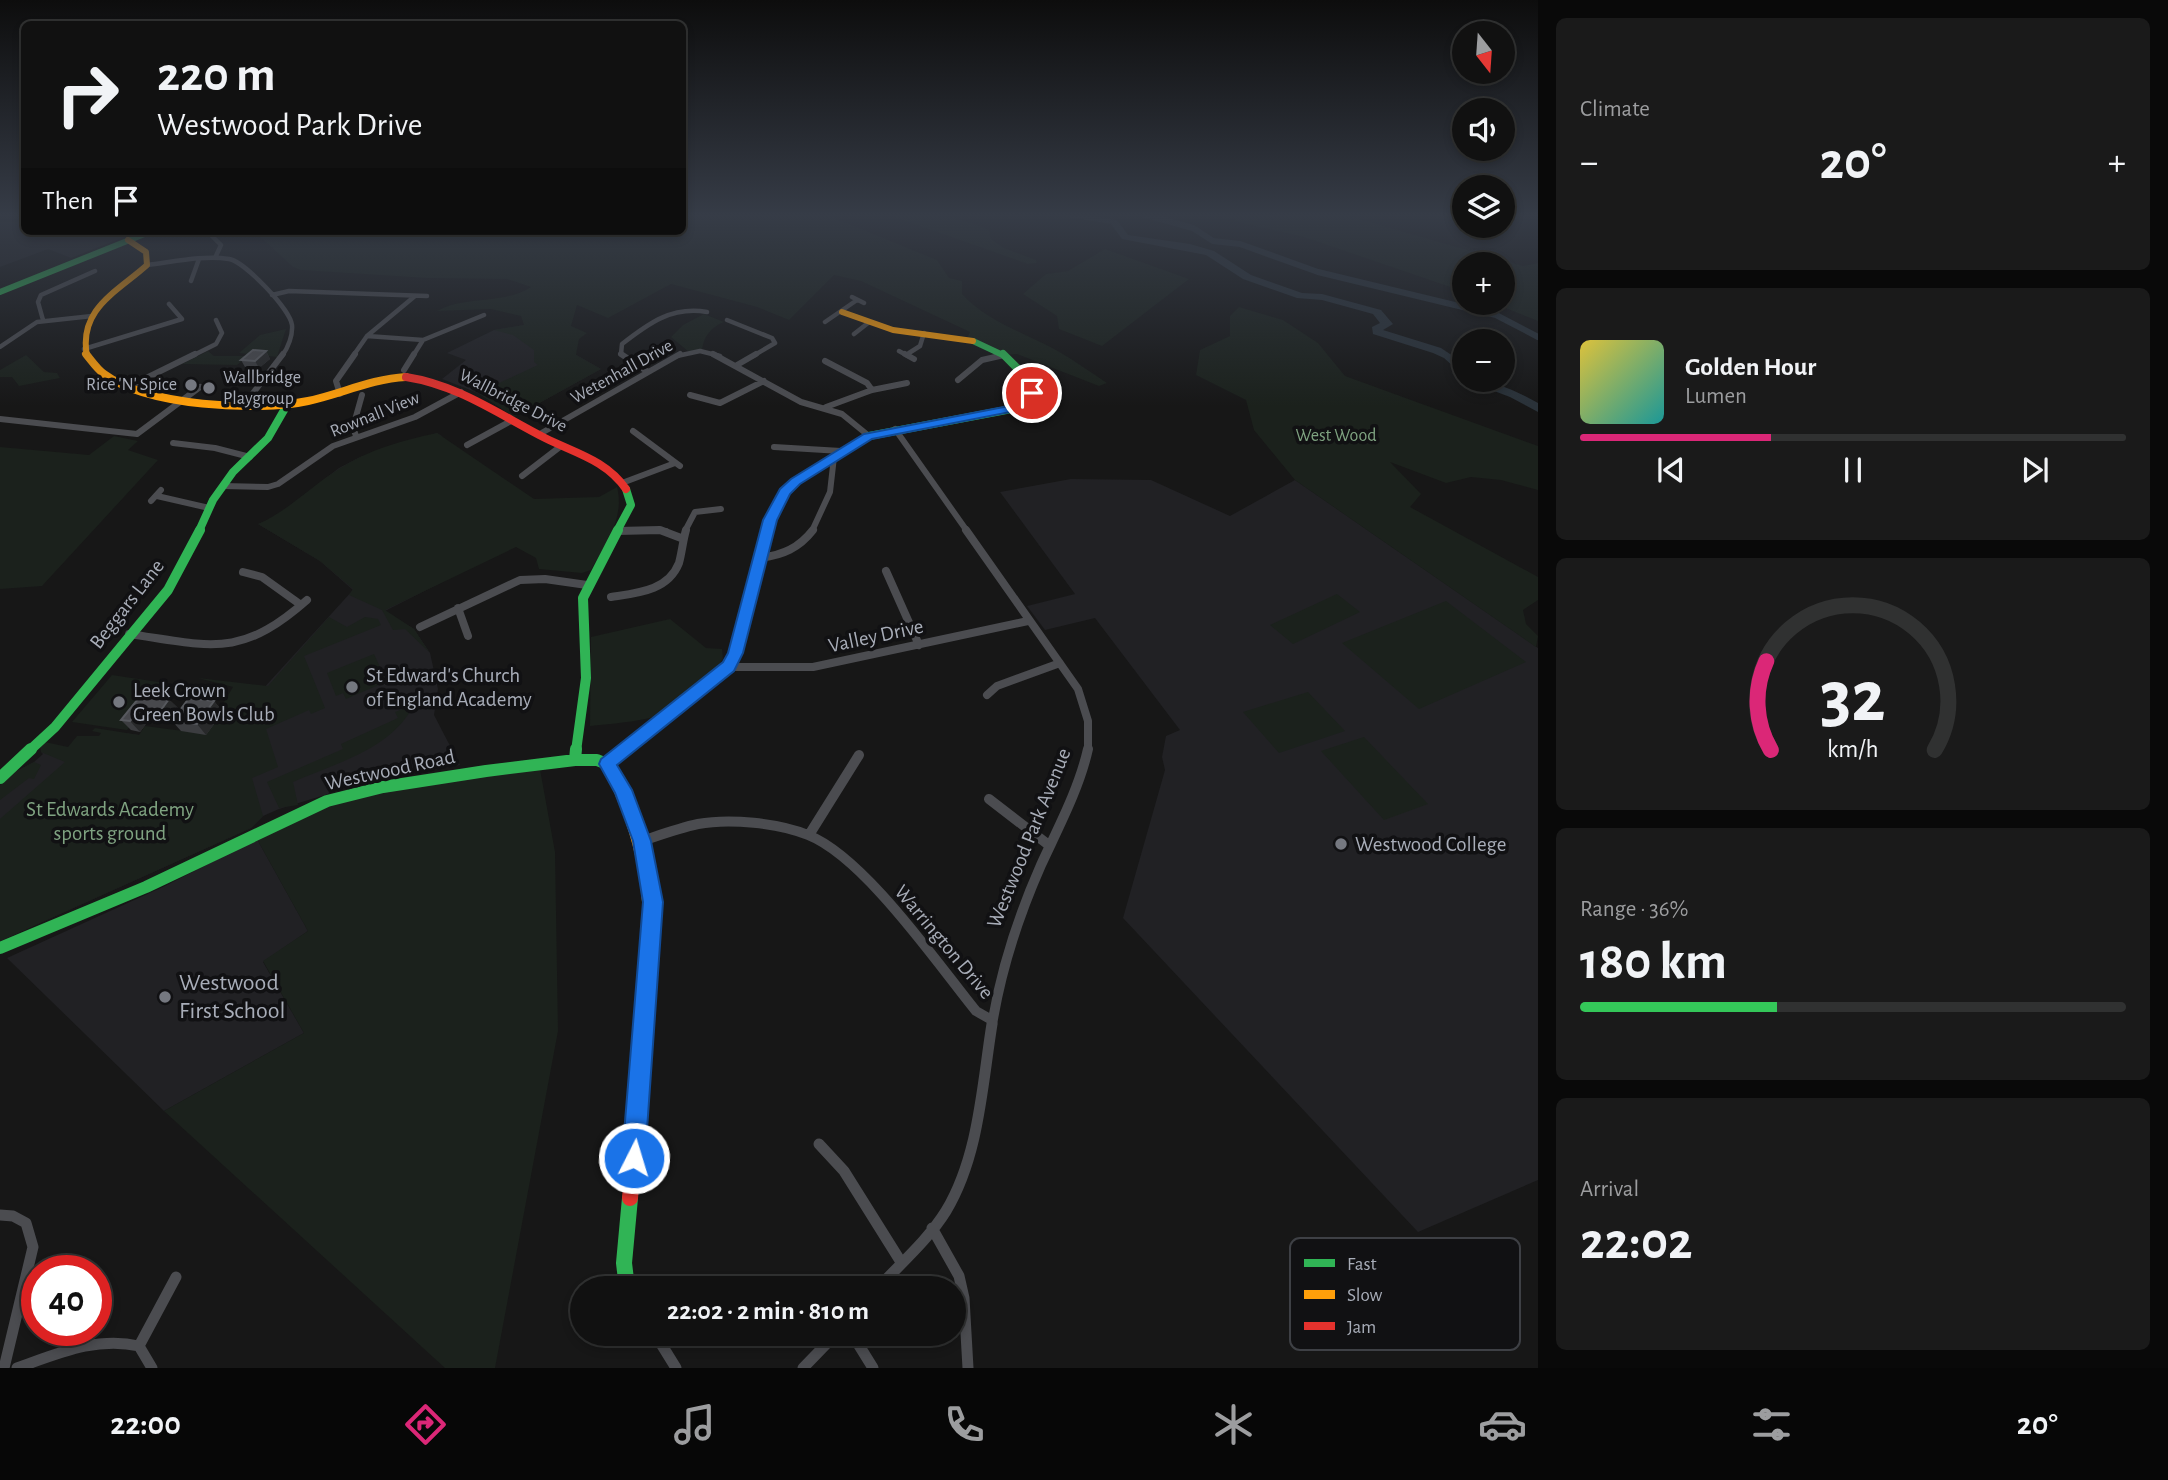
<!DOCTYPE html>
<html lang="en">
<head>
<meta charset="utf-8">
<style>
  :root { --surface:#111; --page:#1a1a1a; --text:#f1f3f6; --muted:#9c9d9f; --line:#303131; --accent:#db2777 }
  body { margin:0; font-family:"Alegreya Sans",sans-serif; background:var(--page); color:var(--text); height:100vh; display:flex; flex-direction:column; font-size:26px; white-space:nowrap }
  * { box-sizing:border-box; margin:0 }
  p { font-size:23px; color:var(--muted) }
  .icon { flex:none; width:38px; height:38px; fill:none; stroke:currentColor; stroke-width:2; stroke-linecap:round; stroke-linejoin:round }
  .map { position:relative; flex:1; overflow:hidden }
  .side { display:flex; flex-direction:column; gap:18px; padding:18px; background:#090909; width:630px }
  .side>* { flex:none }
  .guide { position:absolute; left:21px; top:21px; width:665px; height:214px; border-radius:10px; box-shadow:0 4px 10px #0003,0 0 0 2px var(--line); background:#111; color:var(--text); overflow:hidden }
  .needle { width:46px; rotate:163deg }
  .fabs { position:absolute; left:1452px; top:21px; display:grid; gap:14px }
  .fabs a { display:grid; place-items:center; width:63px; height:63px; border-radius:50%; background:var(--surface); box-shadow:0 4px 10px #0003,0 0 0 2px var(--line); font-size:35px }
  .speed { position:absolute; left:21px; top:1255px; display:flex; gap:14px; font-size:35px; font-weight:700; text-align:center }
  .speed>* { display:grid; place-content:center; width:91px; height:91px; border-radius:50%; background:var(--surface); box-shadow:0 4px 10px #0003,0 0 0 2px var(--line); line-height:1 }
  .speed .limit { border:10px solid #d22; background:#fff; color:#111 }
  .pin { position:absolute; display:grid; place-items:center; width:60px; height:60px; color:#fff; margin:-30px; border:4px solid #fff; border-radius:50%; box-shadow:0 2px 7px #0007 }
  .me { position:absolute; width:77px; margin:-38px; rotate:5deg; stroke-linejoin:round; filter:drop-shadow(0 0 5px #0008) }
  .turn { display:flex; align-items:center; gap:24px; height:147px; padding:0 21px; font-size:32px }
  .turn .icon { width:91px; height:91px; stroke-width:2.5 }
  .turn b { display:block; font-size:49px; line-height:60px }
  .then { display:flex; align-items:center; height:66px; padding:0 21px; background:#0003; gap:14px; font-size:26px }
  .big { font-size:52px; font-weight:600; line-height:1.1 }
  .side .widget { flex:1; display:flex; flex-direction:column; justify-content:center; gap:10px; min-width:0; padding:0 24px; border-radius:10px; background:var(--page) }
  .side .dial { align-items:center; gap:0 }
  .dial svg { height:182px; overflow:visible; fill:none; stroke:var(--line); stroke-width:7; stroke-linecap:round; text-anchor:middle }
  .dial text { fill:var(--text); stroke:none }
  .song { display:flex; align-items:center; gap:21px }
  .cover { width:84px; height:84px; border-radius:10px; background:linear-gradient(135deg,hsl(50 70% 55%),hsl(180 70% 35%)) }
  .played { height:7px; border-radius:4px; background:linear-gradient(90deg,var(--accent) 35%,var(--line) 35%) }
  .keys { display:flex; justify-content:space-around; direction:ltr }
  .heat { display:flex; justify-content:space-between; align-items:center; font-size:38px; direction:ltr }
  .charge { height:10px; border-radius:5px; background:linear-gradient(90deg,#34c759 36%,var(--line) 0) }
  .trip { position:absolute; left:570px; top:1276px; width:396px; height:70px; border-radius:35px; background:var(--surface); box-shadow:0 4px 10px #0003,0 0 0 2px var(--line); font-weight:600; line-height:70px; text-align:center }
  .dock { display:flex; height:112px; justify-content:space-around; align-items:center; background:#070707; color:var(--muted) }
  .dock .icon { width:49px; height:49px }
  .dock .on { color:var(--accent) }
  .dock b { font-size:32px; color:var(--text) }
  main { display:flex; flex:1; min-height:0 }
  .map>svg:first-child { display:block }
  .built { fill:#212124 }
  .green { fill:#1b211c }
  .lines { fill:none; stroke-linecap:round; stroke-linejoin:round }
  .canal { stroke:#2a3239; stroke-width:6 }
  .river { fill:#2a3239; fill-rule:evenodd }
  .street-far4 { stroke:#4b4c50; stroke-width:4.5 }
  .street-far3 { stroke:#4b4c50; stroke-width:6 }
  .street-far2 { stroke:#4b4c50; stroke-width:8 }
  .street-far1 { stroke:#4b4c50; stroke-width:10 }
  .street { stroke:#4b4c50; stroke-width:11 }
  .fast-far4 { stroke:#30b455; stroke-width:6 }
  .fast-far3 { stroke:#30b455; stroke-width:8 }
  .fast-far2 { stroke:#30b455; stroke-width:10 }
  .fast-far1 { stroke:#30b455; stroke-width:12 }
  .fast { stroke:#30b455; stroke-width:16 }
  .slow-far2 { stroke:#ff9f0a; stroke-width:6 }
  .slow-far1 { stroke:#ff9f0a; stroke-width:8 }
  .slow { stroke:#ff9f0a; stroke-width:12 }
  .jam-far2 { stroke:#e5322d; stroke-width:8 }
  .jam-far1 { stroke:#e5322d; stroke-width:12 }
  .jam { stroke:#e5322d; stroke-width:16 }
  .wall { fill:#3c3d40 }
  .shaded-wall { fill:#28292a }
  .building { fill:#48494d; stroke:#57595e; stroke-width:2 }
  .route { fill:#1a73e8; stroke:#114b97; stroke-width:2 }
  .poi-dot { fill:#757880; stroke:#111113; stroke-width:2.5 }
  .labels { text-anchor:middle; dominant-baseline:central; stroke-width:7; stroke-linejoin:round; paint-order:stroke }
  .far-street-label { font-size:18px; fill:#a8adb8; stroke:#111113 }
  .far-poi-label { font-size:18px; fill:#a8adb8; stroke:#111113; text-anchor:start }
  .far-park-label { font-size:18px; fill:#7fa381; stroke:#111113 }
  .street-label { font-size:21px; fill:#a8adb8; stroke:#111113 }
  .poi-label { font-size:21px; fill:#a8adb8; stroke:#111113; text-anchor:start }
  .park-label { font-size:21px; fill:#7fa381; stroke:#111113 }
  .near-poi-label { font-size:24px; fill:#a8adb8; stroke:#111113; text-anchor:start }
  .key { fill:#111113; stroke:#3e4045; stroke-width:2 }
  .key-label { font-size:19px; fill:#a8adb8 }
</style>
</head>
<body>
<main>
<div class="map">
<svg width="1538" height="1368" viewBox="0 0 1538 1368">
  <rect width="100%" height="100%" fill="#171717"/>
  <path class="built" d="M0 222H24V231H139L71 258 48 249 0 267Z
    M524 325 601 369 514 417 478 393 442 379 466 360 447 353 494 330Z
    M437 433 442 436 495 555 385 611 414 629 430 653 438 689 434 715 460 765 359 784 351 776 336 781 328 794 279 809 263 816 251 828 0 941V785L15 772 34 762 43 754 41 752 93 753 125 733 212 745 353 590 320 561 258 524 275 517 339 468 360 457Z
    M1071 479 1151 480 1230 516 1295 480 1538 648V1180L1418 1232 1123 918 1165 770 1162 757 1166 736 1180 730 1095 618 1045 630 1027 606 1075 594 1000 492Z
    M257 839 308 931 263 962 304 1033 164 1111 7 958 165 886Z"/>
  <path class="green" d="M683 215H827L937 260 949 278 962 281V294C988 322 1023 332 1056 350 1074 360 1090 372 1107 383L1099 386 1017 354 1004 355 967 338 970 332 861 281 834 275 789 320 757 307 671 284 608 318 577 305 571 326 587 333 579 339 576 355 601 369 514 417 478 393 538 365 534 362V350L513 335 494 330 524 325 521 316 491 309 437 311C466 295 503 305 531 287L507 279 427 278 301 270 293 267 254 231H682Z
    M889 215C925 215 956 214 989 230L991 239 1004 248 1036 260 1037 263 1028 264Z
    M1222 215H1345L1523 266 1538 263V321L1493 303H1503V264H1465V292L1304 237 1238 222Z
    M1105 249 1189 279 1102 346 1059 329 1057 316 1023 294 1046 274 1068 271Z
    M1239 307 1283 320 1318 343 1345 376 1538 446V490L1501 480 1471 477 1446 483 1390 462 1421 494 1410 507 1538 577V600L1523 610 1526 624 1538 636 1536 647 1295 480 1254 430 1246 400 1196 375 1200 350 1230 336V316Z
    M704 314 724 322C711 327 703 337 702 351L689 352 671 337 683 325Z
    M286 329 277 357 239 353 260 335Z
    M208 351 214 356H248L237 365 182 364Z
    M26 355 44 372 57 373 60 378 19 386 12 377H0V370Z
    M437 433 534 499 599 497 617 487C625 518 606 543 591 570L582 573 539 569 536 558 516 547 385 610 414 629 429 652 405 629 393 630 382 610 349 595 353 589 320 561 258 524C287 512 311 486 339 469 368 450 403 440 437 433Z
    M114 436 138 441 128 450 158 460 42 586 0 589V447L89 455Z
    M1337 594 1360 612 1293 644 1270 625Z
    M1446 601 1526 662 1419 709 1342 643Z
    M329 617 347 627 365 617 378 619 381 625 304 656 325 708 311 714 309 710 266 729 278 767 252 778 263 816 251 828 0 941V819L65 762 41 752 40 746 45 742 68 747 77 736H99L101 733 92 731 95 728 139 735 145 726 206 734 222 712 221 707 233 687 198 678 268 686Z
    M670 619 706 648 722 649 723 659C713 674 688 701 672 710 648 722 616 723 590 726L591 637Z
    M374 654 384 676 381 684 346 699 343 693 336 696 327 673Z
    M112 675 165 683 127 730 72 722Z
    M1308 692 1345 731 1279 753 1243 712Z
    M408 707 411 710C387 751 333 764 293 782L298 805 279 808 267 782 343 749 341 744 398 718 395 712Z
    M1364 737 1428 804 1384 820 1321 751Z
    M34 762 41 765 34 779 29 778 0 800V785L15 772Z
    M539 764 555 852 558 1031 495 1368H445L164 1111 304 1033 263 961 308 931 257 839 345 796Z"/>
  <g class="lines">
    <path class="canal" d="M1146 215 1193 228 1213 241 1240 244 1318 272 1496 315 1538 337"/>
    <path class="river" d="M1057 215H1082L1117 220 1128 235 1190 244 1214 251 1251 275 1302 293 1322 294 1381 310 1393 324 1383 330 1441 348 1465 364V377L1444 358 1433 353 1373 334 1372 327 1380 323 1373 314 1322 300 1297 298 1243 279 1206 255 1122 239 1111 224Z
      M1465 380C1491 379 1515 390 1538 403V412L1510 397Z"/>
    <path class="street-far4" d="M210 234 221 245 215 258
      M147 265C173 262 203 255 229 259 244 261 290 309 292 325 293 335 288 348 282 356
      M191 281 199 259
      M272 295 289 291 427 296
      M852 297 864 303
      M43 320 38 302 41 295 95 271
      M727 320 772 338 775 343 753 356
      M825 322 857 300
      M854 334 868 323
      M367 336 423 340
      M0 347 37 322 92 316
      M84 349 182 319 169 304
      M899 351 908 356
      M909 353 920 346 924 333
      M192 356 216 344 222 333 216 320
      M353 356 367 336 415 296
      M413 356 423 340 484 315
      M624 356 621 354 622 344C649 323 672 306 707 312
      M677 356 700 351 720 356
      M1000 356 1004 355"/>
    <path class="street-far3" d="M621 354 648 372
      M713 354 801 402 842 414 869 436
      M905 354 914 359
      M825 361 867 383 872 390
      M737 365 756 354
      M404 370 414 354
      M958 380 982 360 1004 355
      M130 386 195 354
      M340 394 336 381 355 354
      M690 395 720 403 764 381
      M244 405 283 354
      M826 407 872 390 907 383
      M0 419 137 434 200 387
      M895 429 967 531
      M633 431 680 466
      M538 435 680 354
      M356 436 353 427 362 395
      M173 443 215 448 250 457
      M467 445 511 421
      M774 447 841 451
      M522 476 561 446
      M622 483 675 463
      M223 486 268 487 278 484 333 446 415 417 461 392
      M157 496 209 508
      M151 501 161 490
      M618 531H666
      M685 531 695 512 721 509
      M812 531 830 492 834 457"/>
    <path class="street-far2" d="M966 530 1078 689 1088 721V751
      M618 531 660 530 681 538
      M760 558C783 555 799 548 813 530
      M886 571 919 645
      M243 572 262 577 301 605
      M611 597C637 593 668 591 679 563 682 552 683 540 686 530
      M458 608 468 636
      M420 627 520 580 545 579 587 585
      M129 634C211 646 240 659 307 600
      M728 667H813L1028 621
      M987 695 997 686 1060 663"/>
    <path class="street-far1" d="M989 799 1050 846
      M809 835 859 755
      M642 841C660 835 679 828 698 824 729 818 779 823 808 835 864 857 937 963 976 1011L990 1019
      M992 1025C1001 969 1018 917 1041 865 1058 828 1079 789 1088 749"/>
    <path class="street" d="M819 1144 844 1171 901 1262
      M0 1215 13 1216 26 1223 33 1247 4 1368
      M932 1228 959 1276 964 1298 968 1368
      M878 1288C901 1263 928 1240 946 1211 979 1156 982 1086 992 1024
      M622 1334V1338
      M655 1334 676 1368
      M852 1334 873 1368
      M139 1346 176 1277
      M17 1368C57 1354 96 1336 139 1346L152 1368
      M803 1368 836 1334"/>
    <path class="fast-far4" d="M0 292 152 231
      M973 341 1005 356"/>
    <path class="fast-far3" d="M199 531 213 500 233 472 268 438 287 405
      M617 531 631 505 626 489
      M767 531 784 492 796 481 869 436 1017 408 1030 399 1027 378 1003 354"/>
    <path class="fast-far2" d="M29 751 55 727 168 590 200 530
      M576 751 586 678 583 598 618 530
      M624 751 728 667 736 653 768 530"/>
    <path class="fast-far1" d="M575 760 576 749
      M607 764 626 749
      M0 778 31 749
      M0 948 146 887 327 801 383 787 486 771 575 760H597L607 764"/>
    <path class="fast" d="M627 1288 624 1263 630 1198"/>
    <path class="slow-far2" d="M842 312 893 330 973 341
      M87 356C78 309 117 292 147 265L146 252 128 240"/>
    <path class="slow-far1" d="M86 354C91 360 97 369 104 374 147 406 256 412 308 401 341 394 371 379 406 377"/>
    <path class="slow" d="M607 764C646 838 653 900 649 983"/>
    <path class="jam-far2" d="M406 377C458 385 498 414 545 438 575 453 606 460 626 489"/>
    <path class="jam-far1" d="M645 1025 649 983"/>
    <path class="jam" d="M630 1198 645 1024"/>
  </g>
  <path class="wall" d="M266 351 270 359 259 368 245 367 241 360Z
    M159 690 179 709 171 720 156 718 149 720 140 732 131 730 121 720Z
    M214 701 223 712 206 735 181 731 172 721Z"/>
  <path class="shaded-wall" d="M266 351 270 359 259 368 255 361Z
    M159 690 179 709 171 720 161 710 154 697Z
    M214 701 223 712 206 735 197 724Z
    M146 708 156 718 149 720 140 732 130 721 139 710Z"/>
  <path class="building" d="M253 350 266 351 255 361 241 360Z
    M146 689 159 690 154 697 169 699 161 710 146 708 139 710 130 721 121 720Z
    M189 698 214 701 197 724 172 721Z"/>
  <linearGradient id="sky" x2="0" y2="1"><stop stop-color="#0d0d0d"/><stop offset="0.53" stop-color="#363c47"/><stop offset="1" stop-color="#363c47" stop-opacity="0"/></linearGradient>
  <rect width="1538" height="406" fill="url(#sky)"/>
  <path class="route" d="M1028 390 1038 393 1031 406 1021 410 872 439 800 484 790 494 777 520 743 653 734 671 617 765 632 790 651 841 663 902 645 1158 642 1166 634 1170 625 1166 622 1158 643 902 633 841 615 793 599 764 601 759 723 662 728 653 763 520 780 489 791 479 864 434 1014 405 1022 401Z"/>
  <g class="poi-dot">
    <circle cx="191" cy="385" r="7"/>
    <circle cx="209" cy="388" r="7"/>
    <circle cx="352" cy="687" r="7"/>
    <circle cx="119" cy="702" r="7"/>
    <circle cx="1341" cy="844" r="7"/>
    <circle cx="165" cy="997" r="7"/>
  </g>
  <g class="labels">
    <g class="far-street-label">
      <text transform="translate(622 372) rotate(-29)">Wetenhall Drive</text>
      <text transform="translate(513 401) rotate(27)">Wallbridge Drive</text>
      <text transform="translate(375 415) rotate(-22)">Rownall View</text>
    </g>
    <g class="far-poi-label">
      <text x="223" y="378">Wallbridge<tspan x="223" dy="21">Playgroup</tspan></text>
      <text x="177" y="385" text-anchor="end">Rice 'N' Spice</text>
    </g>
    <g class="far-park-label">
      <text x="1336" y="436">West Wood</text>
    </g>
    <g class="street-label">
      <text transform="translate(127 604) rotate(-52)">Beggars Lane</text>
      <text transform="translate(876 636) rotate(-12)">Valley Drive</text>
      <text transform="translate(390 770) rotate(-12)">Westwood Road</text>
      <text transform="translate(1029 838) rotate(-68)">Westwood Park Avenue</text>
      <text transform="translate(944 942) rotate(50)">Warrington Drive</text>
    </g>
    <g class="poi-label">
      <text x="366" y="675">St Edward's Church<tspan x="366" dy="24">of England Academy</tspan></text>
      <text x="133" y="690">Leek Crown<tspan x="133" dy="24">Green Bowls Club</tspan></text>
      <text x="1355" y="844">Westwood College</text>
    </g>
    <g class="park-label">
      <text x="110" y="809">St Edwards Academy<tspan x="110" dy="24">sports ground</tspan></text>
    </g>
    <g class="near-poi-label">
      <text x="179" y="983">Westwood<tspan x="179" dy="28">First School</tspan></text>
    </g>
  </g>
  <rect x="1290" y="1238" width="230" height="112" rx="10" class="key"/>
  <rect x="1304" y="1259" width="31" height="8" fill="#30b455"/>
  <rect x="1304" y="1290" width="31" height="9" fill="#ff9f0a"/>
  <rect x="1304" y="1322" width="31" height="8" fill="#e5322d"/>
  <g class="key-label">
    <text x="1347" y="1270">Fast</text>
    <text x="1347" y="1301">Slow</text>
    <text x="1347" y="1333">Jam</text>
  </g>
</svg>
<div class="fabs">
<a><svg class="needle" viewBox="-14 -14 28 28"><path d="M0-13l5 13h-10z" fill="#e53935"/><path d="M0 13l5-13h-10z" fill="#9c9d9f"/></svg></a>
<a><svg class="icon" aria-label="sound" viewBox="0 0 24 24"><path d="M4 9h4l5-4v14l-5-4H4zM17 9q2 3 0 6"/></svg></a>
<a><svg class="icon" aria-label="layers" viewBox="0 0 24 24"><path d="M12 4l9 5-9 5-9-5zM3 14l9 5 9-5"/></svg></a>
<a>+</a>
<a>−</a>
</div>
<div class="speed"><div class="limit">40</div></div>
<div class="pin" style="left:1032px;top:393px;background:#d93025"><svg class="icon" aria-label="arrive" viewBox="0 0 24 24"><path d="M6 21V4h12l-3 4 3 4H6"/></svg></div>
<svg class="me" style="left:634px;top:1158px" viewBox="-20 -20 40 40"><circle r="17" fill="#1a73e8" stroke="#fff" stroke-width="3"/><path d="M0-11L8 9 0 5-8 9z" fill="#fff"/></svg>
<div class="trip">22:02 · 2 min · 810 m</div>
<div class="guide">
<div class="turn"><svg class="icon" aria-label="right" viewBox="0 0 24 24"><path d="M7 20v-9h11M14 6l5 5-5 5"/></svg><div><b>220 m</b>Westwood Park Drive</div></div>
<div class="then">Then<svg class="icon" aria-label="arrive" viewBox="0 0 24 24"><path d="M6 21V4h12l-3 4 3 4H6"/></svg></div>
</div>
</div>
<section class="side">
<div class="widget"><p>Climate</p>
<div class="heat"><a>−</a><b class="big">20°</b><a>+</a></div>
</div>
<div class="widget">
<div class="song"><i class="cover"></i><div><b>Golden Hour</b><p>Lumen</p></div></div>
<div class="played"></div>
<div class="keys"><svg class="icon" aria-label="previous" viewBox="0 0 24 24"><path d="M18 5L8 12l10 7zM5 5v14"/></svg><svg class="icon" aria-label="pause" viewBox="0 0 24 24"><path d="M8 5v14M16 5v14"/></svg><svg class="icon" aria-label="next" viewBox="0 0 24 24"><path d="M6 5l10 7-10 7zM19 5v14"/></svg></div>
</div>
<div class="widget dial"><svg viewBox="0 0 100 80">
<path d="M14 69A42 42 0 1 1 86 69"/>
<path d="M14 69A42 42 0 0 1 12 30" stroke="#db2777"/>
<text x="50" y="56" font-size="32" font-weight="700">32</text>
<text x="50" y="72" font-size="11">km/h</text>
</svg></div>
<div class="widget"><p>Range · 36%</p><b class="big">180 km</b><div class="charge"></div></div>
<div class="widget"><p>Arrival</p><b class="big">22:02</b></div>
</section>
</main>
<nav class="dock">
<b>22:00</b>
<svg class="icon on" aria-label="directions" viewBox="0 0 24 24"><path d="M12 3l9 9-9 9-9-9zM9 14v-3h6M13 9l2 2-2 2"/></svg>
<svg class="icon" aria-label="music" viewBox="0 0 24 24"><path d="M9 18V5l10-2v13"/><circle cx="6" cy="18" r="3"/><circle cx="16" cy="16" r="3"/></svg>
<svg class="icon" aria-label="phone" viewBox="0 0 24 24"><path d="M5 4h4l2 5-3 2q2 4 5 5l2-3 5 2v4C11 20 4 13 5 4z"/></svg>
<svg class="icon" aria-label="climate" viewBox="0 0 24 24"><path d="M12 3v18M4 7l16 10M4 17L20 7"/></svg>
<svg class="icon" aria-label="car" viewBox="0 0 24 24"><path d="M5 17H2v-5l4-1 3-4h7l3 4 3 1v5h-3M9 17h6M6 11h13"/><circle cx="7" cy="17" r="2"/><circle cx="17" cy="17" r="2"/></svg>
<svg class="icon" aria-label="filters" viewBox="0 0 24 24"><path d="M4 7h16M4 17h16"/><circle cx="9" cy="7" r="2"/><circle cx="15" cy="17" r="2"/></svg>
<b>20°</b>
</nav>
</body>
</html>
